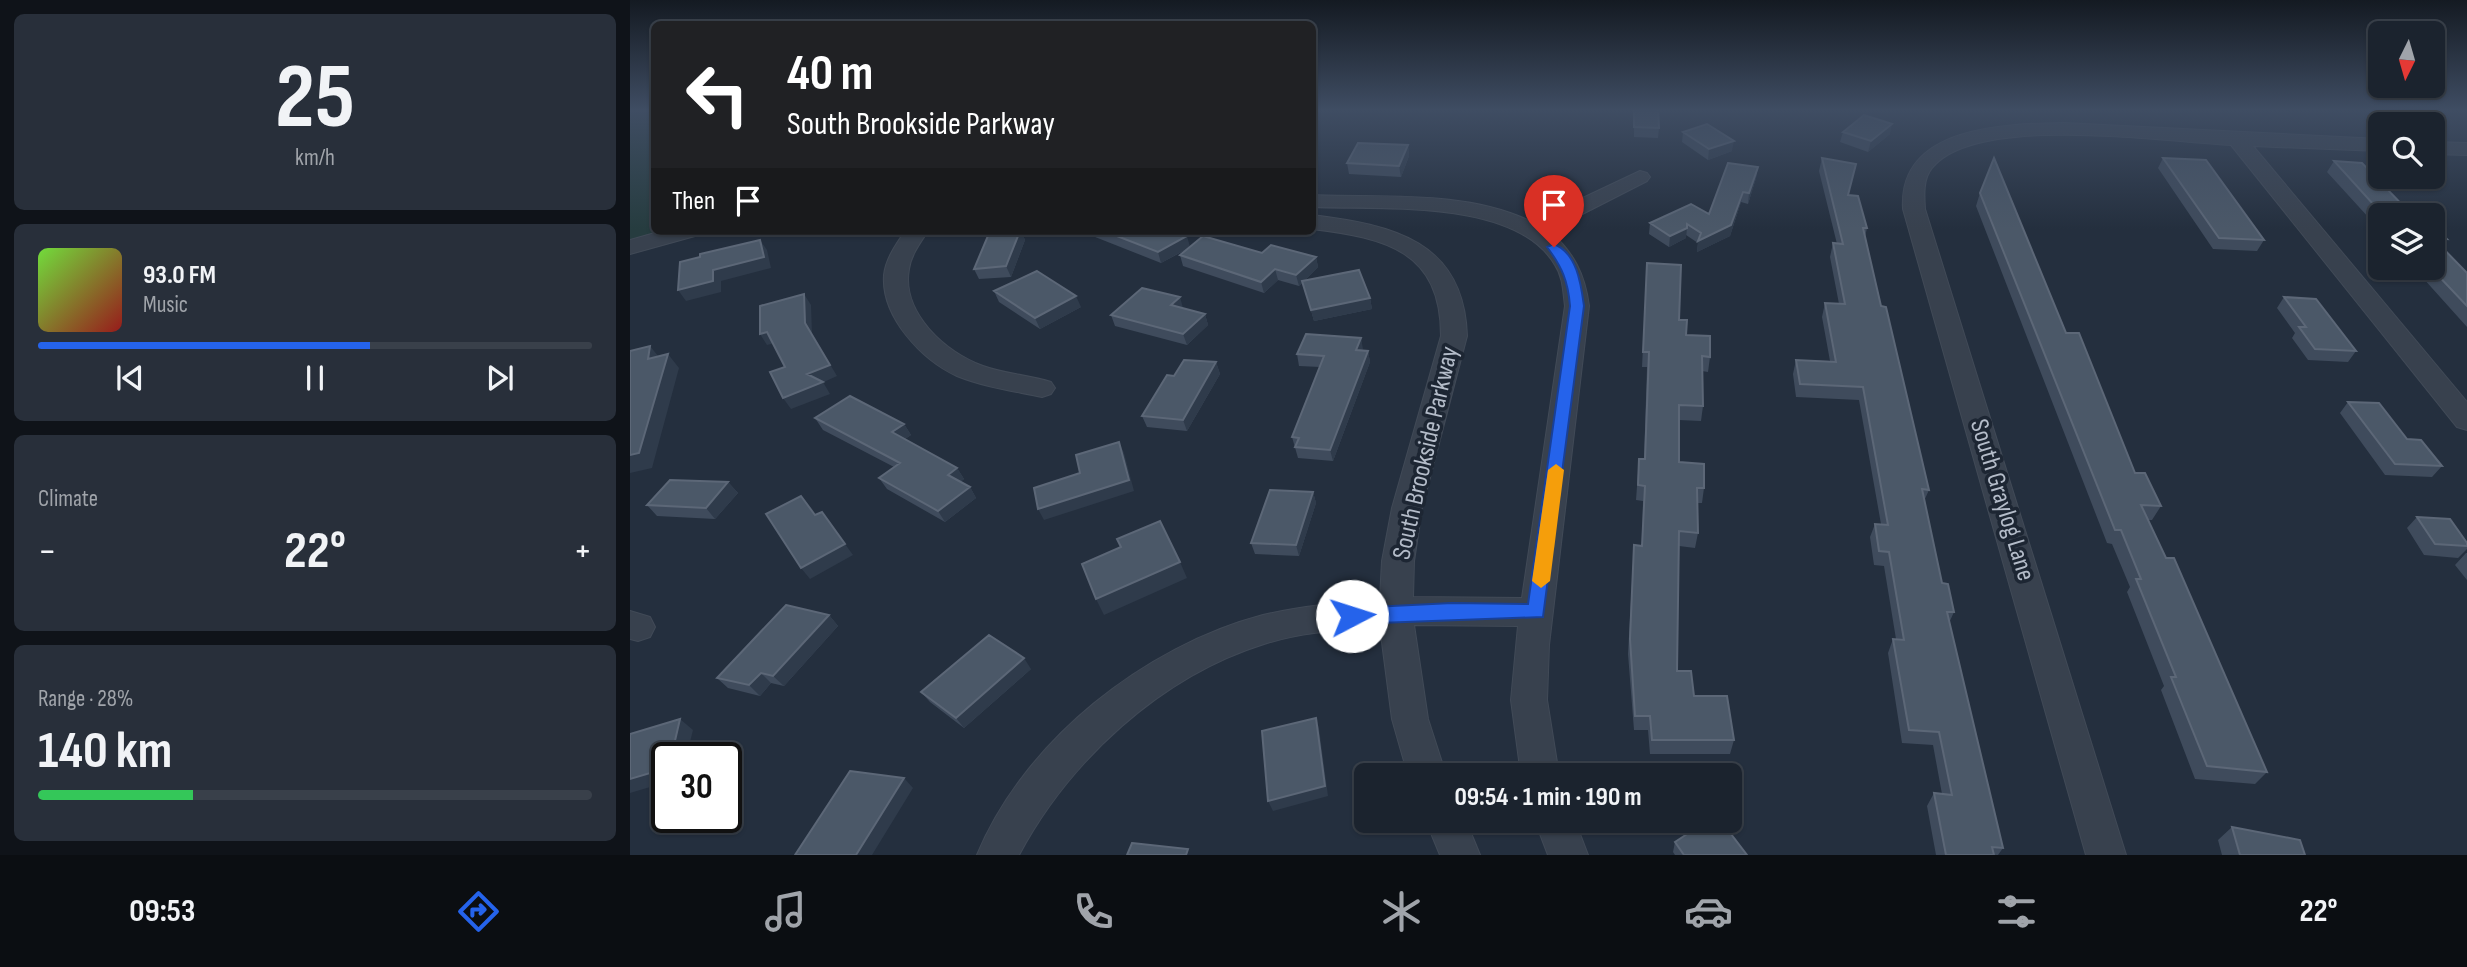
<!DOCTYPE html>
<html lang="en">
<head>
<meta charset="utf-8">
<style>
  :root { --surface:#1b232e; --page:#282f3a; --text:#f1f3f6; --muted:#a0a4aa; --line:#39404a; --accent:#2563eb }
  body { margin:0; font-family:"Sofia Sans Condensed",sans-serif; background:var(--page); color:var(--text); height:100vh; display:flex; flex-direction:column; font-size:26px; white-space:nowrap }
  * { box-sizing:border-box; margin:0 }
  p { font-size:23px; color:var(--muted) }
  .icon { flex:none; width:38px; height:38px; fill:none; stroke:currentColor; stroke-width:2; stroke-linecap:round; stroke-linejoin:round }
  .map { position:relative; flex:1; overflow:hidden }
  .drawer { display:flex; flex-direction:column; gap:14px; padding:14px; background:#0f1319; width:630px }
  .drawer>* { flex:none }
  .banner { position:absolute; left:21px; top:21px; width:665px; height:214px; border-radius:10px; box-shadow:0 2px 5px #0004,0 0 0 2px var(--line); background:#202124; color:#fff; overflow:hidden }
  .needle { width:46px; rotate:185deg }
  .controls { position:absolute; left:1738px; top:21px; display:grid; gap:14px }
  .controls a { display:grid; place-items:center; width:77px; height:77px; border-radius:10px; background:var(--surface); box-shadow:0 2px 5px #0004,0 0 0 2px var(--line); font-size:35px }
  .speed { position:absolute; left:21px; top:742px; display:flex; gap:14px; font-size:35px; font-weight:700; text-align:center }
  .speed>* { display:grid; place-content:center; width:91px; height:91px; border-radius:50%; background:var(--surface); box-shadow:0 2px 5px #0004,0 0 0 2px var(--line); line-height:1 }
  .speed .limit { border:4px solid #111; border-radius:10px; background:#fff; color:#111 }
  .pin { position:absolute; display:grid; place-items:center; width:60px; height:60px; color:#fff; margin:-72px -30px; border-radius:50% 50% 50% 0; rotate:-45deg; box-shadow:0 0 7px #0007 }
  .pin .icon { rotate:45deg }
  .me { position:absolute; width:77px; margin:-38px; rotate:85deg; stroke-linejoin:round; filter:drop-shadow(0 0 5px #0008) }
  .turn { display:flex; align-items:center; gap:24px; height:147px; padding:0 21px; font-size:32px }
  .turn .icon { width:91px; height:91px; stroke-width:2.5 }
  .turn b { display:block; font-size:49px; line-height:60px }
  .then { display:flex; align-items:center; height:66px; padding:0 21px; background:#0003; gap:14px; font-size:26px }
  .big { font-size:52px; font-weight:700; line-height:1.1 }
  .drawer .card { flex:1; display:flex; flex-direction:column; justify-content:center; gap:10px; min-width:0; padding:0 24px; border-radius:10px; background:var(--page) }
  .drawer .dial { align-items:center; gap:0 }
  .dial b { font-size:91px; line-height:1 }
  .song { display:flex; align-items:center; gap:21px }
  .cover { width:84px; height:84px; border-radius:10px; background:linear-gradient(135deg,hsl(100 70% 55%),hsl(0 70% 35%)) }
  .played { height:7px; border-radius:4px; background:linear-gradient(90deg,var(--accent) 60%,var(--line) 60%) }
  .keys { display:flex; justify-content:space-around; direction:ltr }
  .heat { display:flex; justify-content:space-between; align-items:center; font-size:38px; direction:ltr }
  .charge { height:10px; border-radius:5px; background:linear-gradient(90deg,#34c759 28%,var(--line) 0) }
  .trip { position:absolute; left:724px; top:763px; width:388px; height:70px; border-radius:10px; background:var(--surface); box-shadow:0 2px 5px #0004,0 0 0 2px var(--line); font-weight:700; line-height:70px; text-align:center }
  .tab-bar { display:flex; height:112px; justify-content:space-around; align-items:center; background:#0b0e12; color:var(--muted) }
  .tab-bar .icon { width:49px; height:49px }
  .tab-bar .selected { color:var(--accent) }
  .tab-bar b { font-size:32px; color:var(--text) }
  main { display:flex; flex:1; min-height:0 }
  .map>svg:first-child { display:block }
  .green { fill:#263c3f }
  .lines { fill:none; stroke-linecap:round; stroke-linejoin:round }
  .street-casing { stroke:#414a57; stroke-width:2 }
  .street { fill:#38414e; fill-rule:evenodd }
  .wall { fill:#3f4b5c }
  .shaded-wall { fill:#2f3b4b }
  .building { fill:#4b5868; stroke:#5c6777; stroke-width:2 }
  .route { fill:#2563eb; stroke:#184099; stroke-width:2 }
  .slow { fill:#f59e0b }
  .labels { text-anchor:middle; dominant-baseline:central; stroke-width:7; stroke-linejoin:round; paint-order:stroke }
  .street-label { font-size:26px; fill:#b4bcc9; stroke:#1d2633 }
</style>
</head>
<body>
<main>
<section class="drawer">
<div class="card dial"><b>25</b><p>km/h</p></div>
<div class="card">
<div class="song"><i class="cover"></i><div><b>93.0 FM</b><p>Music</p></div></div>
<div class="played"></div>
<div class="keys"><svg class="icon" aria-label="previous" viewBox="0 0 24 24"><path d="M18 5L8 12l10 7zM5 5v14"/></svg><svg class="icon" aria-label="pause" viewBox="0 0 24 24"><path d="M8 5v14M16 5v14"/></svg><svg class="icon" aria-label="next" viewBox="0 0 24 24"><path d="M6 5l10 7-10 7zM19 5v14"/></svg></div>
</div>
<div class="card"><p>Climate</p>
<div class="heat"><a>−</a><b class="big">22°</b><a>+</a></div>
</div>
<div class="card"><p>Range · 28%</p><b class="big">140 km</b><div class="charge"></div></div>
</section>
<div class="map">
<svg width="1837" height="855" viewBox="0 0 1837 855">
  <rect width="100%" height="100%" fill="#242f3e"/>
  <path class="green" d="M0 109H24V231H40L0 242Z"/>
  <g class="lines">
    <defs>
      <path id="street" d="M1434 123 1750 139V151L1623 146 1837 402V430L1827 427 1601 145C1535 142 1346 113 1302 168 1293 179 1294 195 1295 209L1496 855H1456L1273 209C1268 126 1375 124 1434 123Z
        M1802 142 1837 143V155L1802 154Z
        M1010 171 1017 173 1020 177 1017 181 919 231C944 252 955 275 959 306L919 645 917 700 929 775H891L881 700 888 626 784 625 798 719 816 775H778L762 719 750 627C711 630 671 632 634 644 531 676 439 761 389 855H347C394 741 515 646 633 615 672 606 711 602 750 599L752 561 762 508 811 336C811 251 756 238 682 229V215C763 225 834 241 837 336L792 508 784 561 783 597 892 598 935 306C933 291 933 277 925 265 886 198 750 210 682 207V195C754 198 837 190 902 222Z
        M32 231H68L65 236 0 254V240Z
        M275 231H298C290 243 281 255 279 269 271 313 316 353 353 366 375 374 399 375 421 382L425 388 421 394 412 397C384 391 354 387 327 376 292 360 251 317 254 275 256 258 266 245 275 231Z
        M0 611 20 617 25 627 20 637 8 641 0 639Z
        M796 821H836L850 855H810Z
        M905 821H945L958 855H918Z"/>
    </defs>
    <use href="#street" class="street-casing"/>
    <use href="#street" class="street"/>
  </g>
  <path class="wall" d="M1004 109 1029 128 1028 138 1004 137Z
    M1053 132 1102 151 1078 160 1052 142Z
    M1213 132 1260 134 1238 152 1210 142Z
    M778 145 779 156 771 177 719 174 717 163Z
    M1192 158 1218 195 1237 228 1235 237 1251 306 1299 490 1294 501 1312 583 1324 612 1319 623 1373 848 1368 855H1306L1297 806 1304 793 1312 794 1303 745 1272 743 1258 653 1263 639H1266L1254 566 1244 565 1240 537 1245 524H1251L1229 400 1166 397 1163 374 1166 360 1200 361 1192 317 1195 303 1209 304 1200 257 1203 243 1207 244 1189 171Z
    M1533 158 1634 240 1627 251 1583 249 1528 168Z
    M1704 161 1782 215H1750V230L1697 172Z
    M1128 167 1126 178 1118 204 1111 202 1100 236 1067 252 1068 243 1056 235V238L1039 247 1019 234 1020 223 1079 214Z
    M1350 193 1436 333 1505 473 1531 506 1522 520H1518L1637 772 1625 784 1565 779 1531 690 1534 686 1497 592 1500 587 1482 544 1477 543 1346 206Z
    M1802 224 1817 239 1811 246 1837 273V327L1784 268H1802Z
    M366 231H391L395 240 381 277 349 279 344 269Z
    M459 231H543L560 247 686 257 688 267 675 280 740 298 742 309 684 321 673 282 669 286 648 280 634 293 553 266 550 255 559 248 531 263 460 235Z
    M1017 263 1049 320 1056 335 1080 357 1078 372 1072 371 1073 406 1071 421 1049 420V462L1074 488 1072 503H1067L1068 533 1065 548 1049 546 1047 671 1064 696 1104 740 1100 754H1020L1018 730H1004L998 654 1004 545 1012 546 1013 501 1006 500 1009 459H1014L1017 367H1012Z
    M364 291 451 307 410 329 369 302Z
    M1654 297 1726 351 1718 362 1678 360 1662 338 1665 333 1647 308Z
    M553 308 575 314 578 325 557 345 485 326 481 315Z
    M731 338 732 350 738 351 740 362 703 461 668 458 662 437 690 367 669 366 667 354Z
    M586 362 590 374 557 431 517 427 512 416 544 376Z
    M1718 402 1777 439 1812 466 1802 477 1755 475 1710 413Z
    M185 418 274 424 281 435 275 439 327 468 334 479 330 482 340 487 346 498 315 522 257 489 249 478 264 467 193 430Z
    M98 482 108 493 85 519 27 516 17 505Z
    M683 492 686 503 669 556 625 554 621 543Z
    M1787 517 1837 543V549L1828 558 1794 555 1777 528Z
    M1836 553H1837V580L1825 565Z
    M199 615 208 626 154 686 141 683 130 696 98 688 87 678Z
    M401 669 334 728 300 702 291 692Z
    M1602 827 1675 855H1592L1588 840Z
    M1045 842 1117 855H1045L1043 852Z"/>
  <path class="shaded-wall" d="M1262 124 1260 134 1238 152 1241 141Z
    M1104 141 1102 151 1078 160 1079 149Z
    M778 145 779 156 771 177 769 166Z
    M1128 167 1126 178 1118 204 1119 193Z
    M1113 192 1111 202 1100 236 1067 252 1068 241Z
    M1057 228 1056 238 1039 247 1040 236Z
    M390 231H391L395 240 381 277 376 266Z
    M557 236 560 247 531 263 528 252Z
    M130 240 137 250 141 268 91 281V292L56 301 48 290 83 270Z
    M686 257 688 267 669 286 666 275Z
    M645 269 648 280 634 293 631 282Z
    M174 294 181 305 182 334 207 376 185 386 177 374Z
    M446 296 451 307 410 329 405 318Z
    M550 297 553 308 541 305Z
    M740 298 742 309 684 321 681 310Z
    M575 314 578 325 557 345 553 334Z
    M137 332 145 343 137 345 130 334Z
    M731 338 733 349 728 361 726 350Z
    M20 346 32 361 18 359Z
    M738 351 740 362 703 461 700 450Z
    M38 354 49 368 22 468 0 473V455Z
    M586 362 590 374 557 431 553 420Z
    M193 382 200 394 161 409 153 398Z
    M274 424 281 435 269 443 262 432Z
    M489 442 494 453 504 491 414 520 408 509Z
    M327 468 334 479 325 486 318 475Z
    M98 482 108 493 85 519 76 508Z
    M340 487 346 498 315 522 308 511Z
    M683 492 686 503 669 556 666 545Z
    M192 512 223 555 180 579 171 568Z
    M550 562 557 578 474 615 466 599Z
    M199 615 208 626 154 686 143 676Z
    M394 658 401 669 334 728 326 718Z
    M131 673 141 683 130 696 119 685Z
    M686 718 689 728 698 796 643 811 638 801Z
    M50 719 63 730 56 758H41Z
    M37 768V782L0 793V779Z
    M274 778 283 788 242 855H226Z"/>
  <path class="building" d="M1004 109H1028L1029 128 1004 127Z
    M1234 115 1262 124 1241 141 1213 132Z
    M1077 124 1104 141 1079 149 1053 132Z
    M728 143 778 145 769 166 717 163Z
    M1192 158 1226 164 1218 195 1228 196 1237 228H1233L1251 306 1256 307 1299 490 1292 489 1312 583 1318 584 1324 612H1317L1373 848 1362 847 1364 855H1316L1304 793 1322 795 1309 732 1279 730 1263 639 1274 640 1259 552 1249 551 1245 524 1258 525 1233 387 1170 384 1166 360 1206 362 1195 303 1215 304 1203 243 1213 244Z
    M1364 158 1436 333H1449L1505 473H1515L1531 506 1511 505 1536 558H1544L1637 772 1577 766 1541 677H1546L1506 579H1511L1491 530H1485L1350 193Z
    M1533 158 1576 160 1634 240 1589 238Z
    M1704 161 1732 163 1782 215H1753Z
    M1098 163 1128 167 1119 193 1113 192 1101 225 1068 241 1071 233 1057 224V228L1040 236 1020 223 1061 204 1079 214Z
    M1802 224 1817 239 1803 238 1837 273V306L1801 268H1802Z
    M360 231H390L376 266 344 269Z
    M474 231H543L557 236 528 252Z
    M573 236 632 253 641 245 686 257 666 275 645 269 631 282 550 255Z
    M130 240 134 257 83 270V281L48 290 50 262 70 257V254Z
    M1017 263 1051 265 1049 320H1057L1056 335 1080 336V357L1072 356 1073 406 1049 405V462L1074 464V488H1067L1068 533 1049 531 1047 671H1061L1064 696H1097L1104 740H1022L1020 716H1005L1000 639 1004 545 1012 546 1015 486 1008 485 1009 459H1015L1019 352H1013Z
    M729 270 740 298 681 310 672 281Z
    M407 271 446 296 405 318 364 291Z
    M512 288 550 297 541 305 575 314 553 334 481 315Z
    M174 294 175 323 200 365 177 374 193 382 153 398 140 372 155 367 137 332 130 334V306Z
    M1654 297 1686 299 1726 351 1685 349 1669 327H1676Z
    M676 334 731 338 726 350 738 351 700 450 665 447 669 438 662 437 694 356 667 354Z
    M20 346 18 359 38 354 9 453 0 455V351Z
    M554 360 586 362 553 420 512 416 537 375 544 376Z
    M220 396 274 424 262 432 327 468 318 475 340 487 308 511 249 478 270 463 185 418Z
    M1718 402 1749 403 1777 439 1791 440 1812 466 1765 464Z
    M489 442 499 480 408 509 404 488 450 473 446 455Z
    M40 480 98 482 76 508 17 505Z
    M640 490 683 492 666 545 621 543Z
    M171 496 185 515 192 512 215 544 171 568 136 514Z
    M1787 517 1820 519 1837 543V546L1805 544Z
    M530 521 550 562 466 599 452 564 491 547 487 539Z
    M156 605 199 615 143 676 131 673 119 685 87 678Z
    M359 635 394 658 326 718 291 692Z
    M686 718 695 786 638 801 632 731Z
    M50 719 41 758H37V768L0 779V734Z
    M220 771 274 778 226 855H165Z
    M1077 821H1091L1117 855H1054L1045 842Z
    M1602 827 1670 840 1675 855H1610Z
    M502 843 558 849 556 855H497Z"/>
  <linearGradient id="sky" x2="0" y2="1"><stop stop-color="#141a22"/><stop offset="0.48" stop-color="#3f4d63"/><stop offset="1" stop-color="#3f4d63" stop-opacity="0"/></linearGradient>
  <rect width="1837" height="229" fill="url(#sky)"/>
  <path class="route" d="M924 244C947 253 951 284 954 306L913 617 722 624 715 622 713 616 715 611 722 608 822 603 898 604 940 306C938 281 932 267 917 247Z"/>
  <path class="slow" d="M926 464 934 470 920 581 911 588 902 581 918 470Z"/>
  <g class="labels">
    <g class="street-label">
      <text transform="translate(796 453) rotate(-77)">South Brookside Parkway</text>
      <text transform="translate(1372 500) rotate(73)">South Graylog Lane</text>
    </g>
  </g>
</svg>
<div class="controls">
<a><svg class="needle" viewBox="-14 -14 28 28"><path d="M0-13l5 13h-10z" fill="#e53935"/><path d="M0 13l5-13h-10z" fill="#a0a4aa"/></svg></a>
<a><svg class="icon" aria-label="search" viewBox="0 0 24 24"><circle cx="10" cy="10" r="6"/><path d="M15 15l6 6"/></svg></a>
<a><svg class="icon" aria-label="layers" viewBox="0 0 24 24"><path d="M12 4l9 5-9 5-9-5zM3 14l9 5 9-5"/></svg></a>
</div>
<div class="speed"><div class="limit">30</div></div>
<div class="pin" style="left:924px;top:247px;background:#d93025"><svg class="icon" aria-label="arrive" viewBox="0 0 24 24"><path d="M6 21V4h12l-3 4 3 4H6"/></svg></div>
<svg class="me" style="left:722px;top:616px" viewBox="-20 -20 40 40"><circle r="19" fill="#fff"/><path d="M0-13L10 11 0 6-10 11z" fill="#2563eb"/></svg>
<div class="trip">09:54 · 1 min · 190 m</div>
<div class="banner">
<div class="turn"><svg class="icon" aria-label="left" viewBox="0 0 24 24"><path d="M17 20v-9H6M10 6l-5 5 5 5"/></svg><div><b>40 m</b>South Brookside Parkway</div></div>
<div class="then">Then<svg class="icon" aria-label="arrive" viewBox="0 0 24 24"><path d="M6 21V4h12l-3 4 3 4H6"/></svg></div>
</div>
</div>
</main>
<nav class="tab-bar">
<b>09:53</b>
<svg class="icon selected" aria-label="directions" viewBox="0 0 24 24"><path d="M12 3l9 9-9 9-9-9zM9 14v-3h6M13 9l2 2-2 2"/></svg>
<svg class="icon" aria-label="music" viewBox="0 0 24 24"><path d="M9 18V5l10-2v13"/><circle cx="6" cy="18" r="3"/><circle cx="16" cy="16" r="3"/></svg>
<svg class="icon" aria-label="phone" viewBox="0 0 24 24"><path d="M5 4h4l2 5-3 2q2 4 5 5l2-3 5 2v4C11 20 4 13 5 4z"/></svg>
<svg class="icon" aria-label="climate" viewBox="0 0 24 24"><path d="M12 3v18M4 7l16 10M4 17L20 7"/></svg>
<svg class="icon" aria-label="car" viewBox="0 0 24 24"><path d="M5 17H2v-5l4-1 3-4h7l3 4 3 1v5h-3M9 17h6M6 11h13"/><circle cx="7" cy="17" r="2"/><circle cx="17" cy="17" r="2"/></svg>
<svg class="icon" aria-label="filters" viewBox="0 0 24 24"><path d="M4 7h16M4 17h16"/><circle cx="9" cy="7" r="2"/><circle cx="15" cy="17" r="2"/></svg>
<b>22°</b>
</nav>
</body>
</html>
